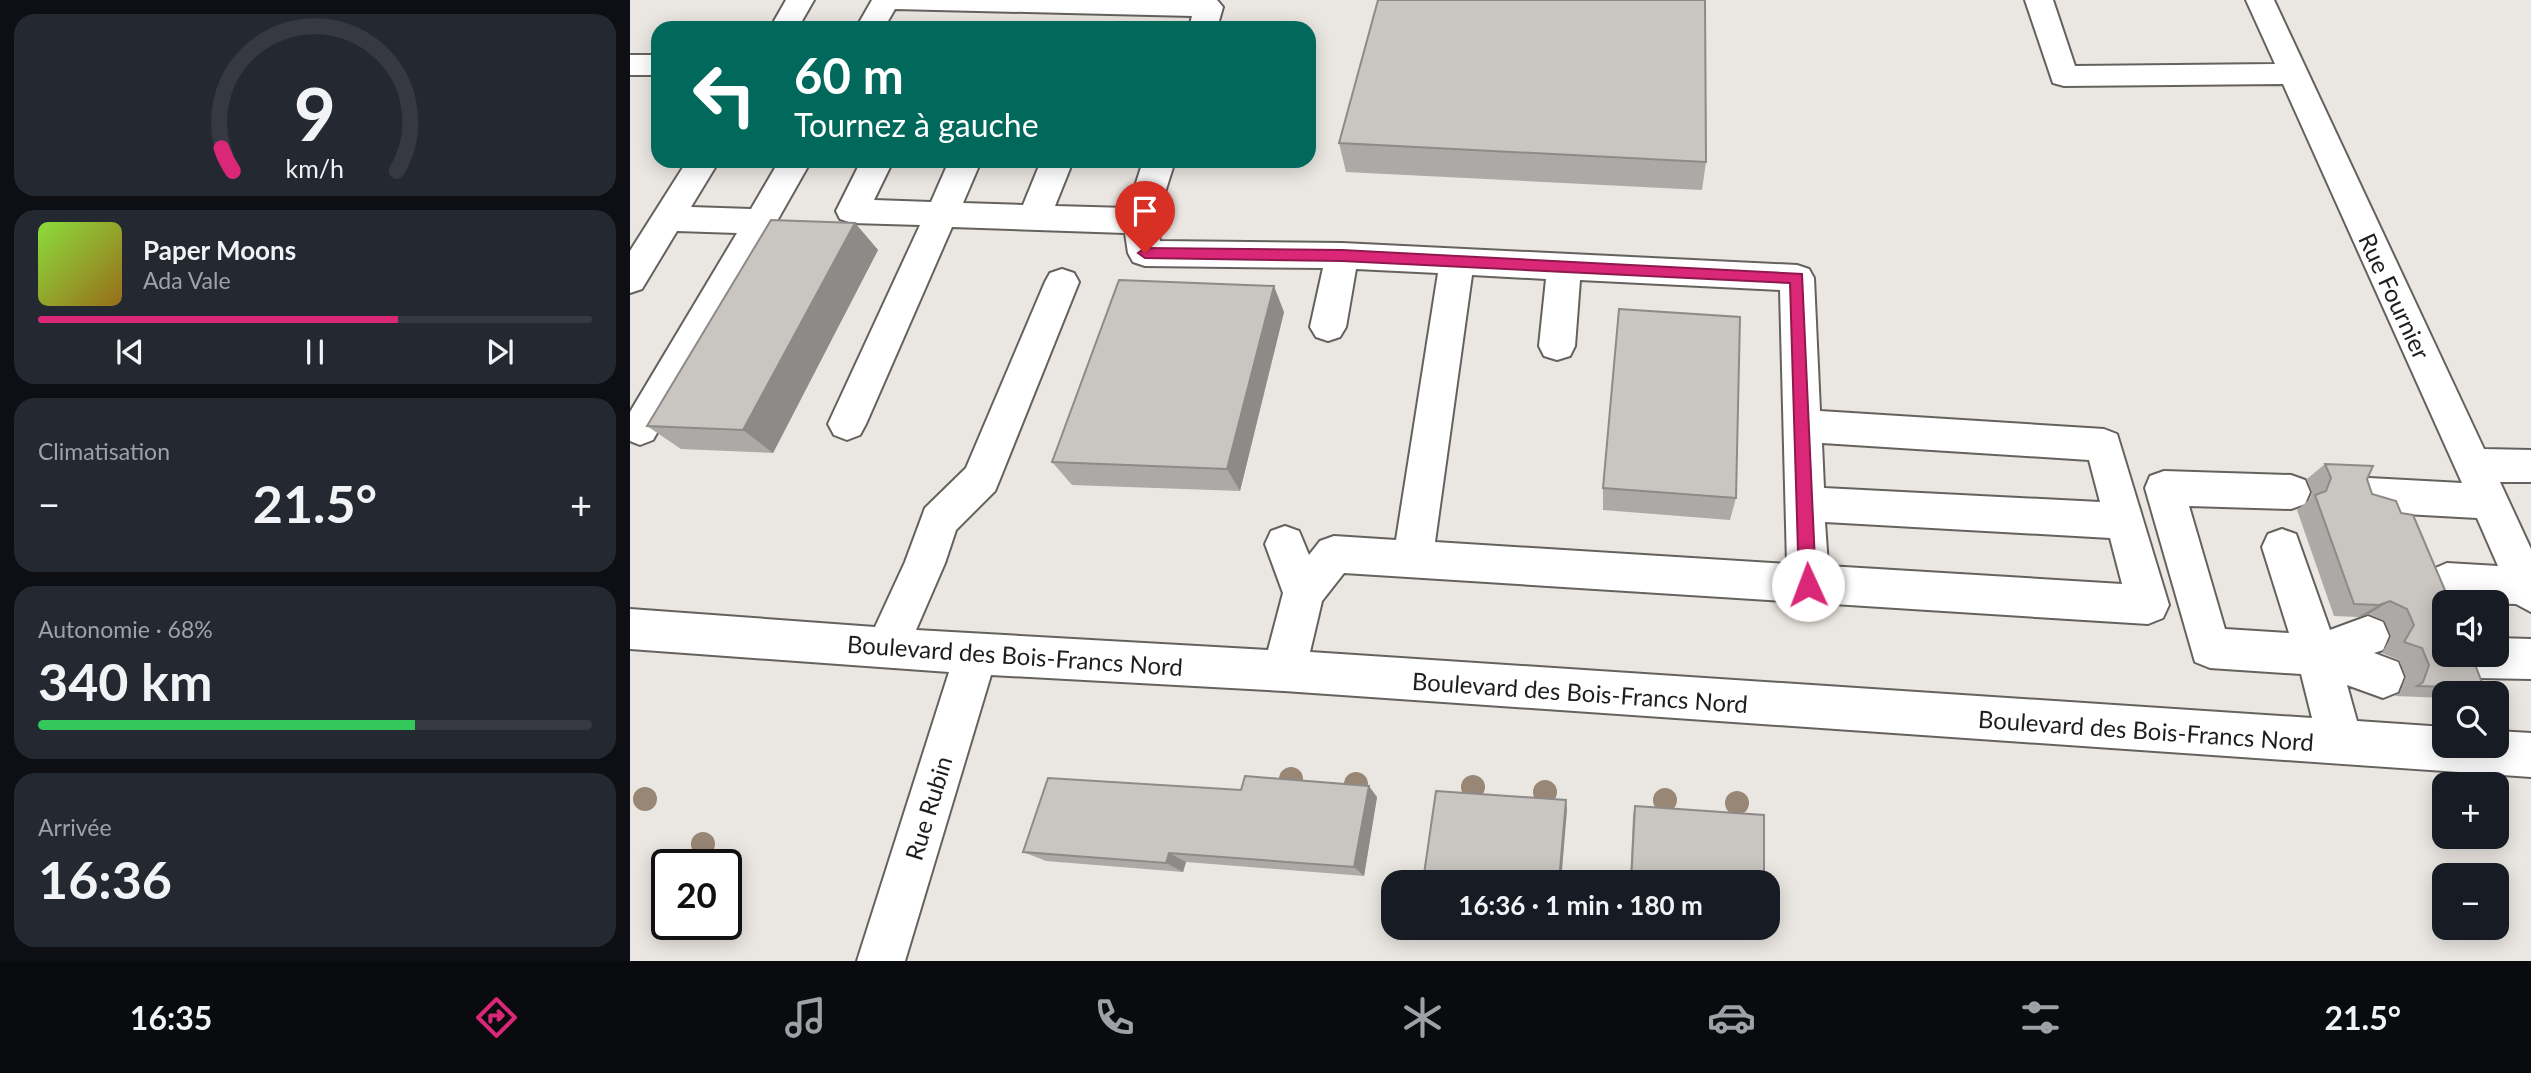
<!DOCTYPE html>
<html lang="fr">
<head>
<meta charset="utf-8">
<style>
  :root { --surface:#171b24; --page:#242831; --text:#f1f3f6; --muted:#9ea1a6; --line:#363941; --accent:#db2777 }
  body { margin:0; font-family:Lato,sans-serif; background:var(--page); color:var(--text); height:100vh; display:flex; flex-direction:column; font-size:26px; white-space:nowrap }
  * { box-sizing:border-box; margin:0 }
  p { font-size:23px; color:var(--muted) }
  .icon { flex:none; width:38px; height:38px; fill:none; stroke:currentColor; stroke-width:2; stroke-linecap:round; stroke-linejoin:round }
  .map { position:relative; flex:1; overflow:hidden }
  .panel { display:flex; flex-direction:column; gap:14px; padding:14px; background:#0d0f14; width:630px }
  .panel>* { flex:none }
  .top-card { position:absolute; left:21px; top:21px; width:665px; height:147px; border-radius:21px; box-shadow:0 4px 18px #0003; background:#00695c; color:#fff; overflow:hidden }
  .tools { position:absolute; left:1802px; top:590px; display:grid; gap:14px }
  .tools a { display:grid; place-items:center; width:77px; height:77px; border-radius:14px; background:var(--surface); box-shadow:0 4px 18px #0003; font-size:35px }
  .speed { position:absolute; left:21px; top:849px; display:flex; gap:14px; font-size:35px; font-weight:700; text-align:center }
  .speed>* { display:grid; place-content:center; width:91px; height:91px; border-radius:50%; background:var(--surface); box-shadow:0 4px 18px #0003; line-height:1 }
  .speed .limit { border:4px solid #111; border-radius:10px; background:#fff; color:#111 }
  .pin { position:absolute; display:grid; place-items:center; width:60px; height:60px; color:#fff; margin:-72px -30px; border-radius:50% 50% 50% 0; rotate:-45deg; box-shadow:0 0 7px #0007 }
  .pin .icon { rotate:45deg }
  .me { position:absolute; width:77px; margin:-38px; rotate:358deg; stroke-linejoin:round; filter:drop-shadow(0 0 5px #0008) }
  .turn { display:flex; align-items:center; gap:24px; height:147px; padding:0 28px; font-size:32px }
  .turn .icon { width:91px; height:91px; stroke-width:2.5 }
  .turn b { display:block; font-size:49px; line-height:60px }
  .big { font-size:52px; font-weight:700; line-height:1.1 }
  .panel .card { flex:1; display:flex; flex-direction:column; justify-content:center; gap:10px; min-width:0; padding:0 24px; border-radius:21px; background:var(--page) }
  .panel .dial { align-items:center; gap:0 }
  .dial svg { height:182px; overflow:visible; fill:none; stroke:var(--line); stroke-width:7; stroke-linecap:round; text-anchor:middle }
  .dial text { fill:var(--text); stroke:none }
  .song { display:flex; align-items:center; gap:21px }
  .cover { width:84px; height:84px; border-radius:10px; background:linear-gradient(135deg,hsl(90 70% 55%),hsl(40 70% 35%)) }
  .played { height:7px; border-radius:4px; background:linear-gradient(90deg,var(--accent) 65%,var(--line) 65%) }
  .keys { display:flex; justify-content:space-around; direction:ltr }
  .heat { display:flex; justify-content:space-between; align-items:center; font-size:38px; direction:ltr }
  .charge { height:10px; border-radius:5px; background:linear-gradient(90deg,#34c759 68%,var(--line) 0) }
  .trip { position:absolute; left:751px; top:870px; width:399px; height:70px; border-radius:21px; background:var(--surface); box-shadow:0 4px 18px #0003; font-weight:700; line-height:70px; text-align:center }
  .dock { display:flex; height:112px; justify-content:space-around; align-items:center; background:#090b0e; color:var(--muted) }
  .dock .icon { width:49px; height:49px }
  .dock .current { color:var(--accent) }
  .dock b { font-size:32px; color:var(--text) }
  main { display:flex; flex:1; min-height:0 }
  .map>svg:first-child { display:block }
  .lines { fill:none; stroke-linecap:round; stroke-linejoin:round }
  .minor-casing { stroke:#65625e; stroke-width:4 }
  .minor { fill:#fff; fill-rule:evenodd }
  .tree { fill:#998776 }
  .wall { fill:#ada9a6 }
  .shaded-wall { fill:#8d8a87 }
  .building { fill:#c9c5c1; stroke:#8d8a87; stroke-width:2 }
  .route { fill:#db2777; stroke:#8e194d; stroke-width:2 }
  .labels { text-anchor:middle; dominant-baseline:central; stroke-width:7; stroke-linejoin:round; paint-order:stroke }
  .street-label { font-size:24px; fill:#1f1e1c; stroke:#fff }
</style>
</head>
<body>
<main>
<section class="panel">
<div class="card dial"><svg viewBox="0 0 100 80">
<path d="M14 69A42 42 0 1 1 86 69"/>
<path d="M14 69A42 42 0 0 1 9 59" stroke="#db2777"/>
<text x="50" y="56" font-size="32" font-weight="700">9</text>
<text x="50" y="72" font-size="11">km/h</text>
</svg></div>
<div class="card">
<div class="song"><i class="cover"></i><div><b>Paper Moons</b><p>Ada Vale</p></div></div>
<div class="played"></div>
<div class="keys"><svg class="icon" aria-label="previous" viewBox="0 0 24 24"><path d="M18 5L8 12l10 7zM5 5v14"/></svg><svg class="icon" aria-label="pause" viewBox="0 0 24 24"><path d="M8 5v14M16 5v14"/></svg><svg class="icon" aria-label="next" viewBox="0 0 24 24"><path d="M6 5l10 7-10 7zM19 5v14"/></svg></div>
</div>
<div class="card"><p>Climatisation</p>
<div class="heat"><a>−</a><b class="big">21.5°</b><a>+</a></div>
</div>
<div class="card"><p>Autonomie · 68%</p><b class="big">340 km</b><div class="charge"></div></div>
<div class="card"><p>Arrivée</p><b class="big">16:36</b></div>
</section>
<div class="map">
<svg width="1901" height="961" viewBox="0 0 1901 961">
  <rect width="100%" height="100%" fill="#eae6e2"/>
  <g class="lines">
    <defs>
      <path id="minor" d="M156 0H184L168 28H140Z
        M242 0H587L593 7 587 28H559L562 16 265 9 254 28H226Z
        M1395 0H1423L1445 66 1645 64 1616 0H1644L1854 449 1901 450V482H1870L1901 549V612L1886 604 1815 602V617L1809 615 1797 582 1803 569 1817 563 1868 566 1847 518 1739 512 1725 507 1720 495 1725 483 1739 478 1832 483 1653 84 1434 86 1423 83Z
        M0 55H28V75H0Z
        M57 161H89L61 207 121 209 149 161H181L23 440 10 445 0 441V412L107 233 47 231 12 289 0 293V251Z
        M231 161H263L244 200 301 202 319 161H351L333 203 393 205 411 161H443L425 206 498 208 513 161H545L526 221 530 241 712 243 1167 265 1179 269 1184 278 1190 411 1474 429 1487 434 1539 605 1533 618 1518 624 714 573 692 601 680 652 1682 718 1671 674 1580 668 1565 662 1515 488 1520 476 1534 471 1661 475 1675 480 1680 492 1675 504 1661 509 1559 506 1595 629 1659 633 1632 547 1638 534 1652 529 1666 534 1700 630 1738 616 1753 622 1759 636 1753 650 1744 653 1768 662 1774 677 1768 692 1753 698 1717 685 1727 721 1815 727V746H1867V731L1901 733V777L654 691 361 675 275 961H227L319 672 0 649V609L245 627 275 562 295 508 336 468 415 282 420 273 432 269 444 273 449 282 370 479 365 491 326 530 315 563 286 630 638 650 653 593 635 544 641 531 655 526 669 531 679 555 690 541 704 536 766 540 808 273 726 269 716 327 710 337 698 341 686 337 680 327 693 268 515 266 503 262 498 253 495 233 322 227 236 424 230 435 217 440 204 435 198 424 290 225 222 223 210 219 206 211ZM842 275 916 279 909 346 914 356 927 360 940 356 945 346 950 280 1150 290 1157 564 805 542ZM1192 443 1459 460 1470 502 1194 488ZM1195 522 1480 538 1492 584 1198 566Z
        M1867 638 1901 639V679L1847 678 1824 668 1818 654H1867Z"/>
    </defs>
    <use href="#minor" class="minor-casing"/>
    <use href="#minor" class="minor"/>
  </g>
  <g class="tree">
    <circle cx="661" cy="779" r="12"/>
    <circle cx="726" cy="784" r="12"/>
    <circle cx="843" cy="787" r="12"/>
    <circle cx="915" cy="792" r="12"/>
    <circle cx="15" cy="799" r="12"/>
    <circle cx="1035" cy="800" r="12"/>
    <circle cx="1107" cy="803" r="12"/>
    <circle cx="73" cy="844" r="12"/>
  </g>
  <path class="wall" d="M709 143 1076 162 1072 190 716 172Z
    M225 223 248 250 143 453 51 449 17 426Z
    M654 312 610 491 442 485 422 462Z
    M1695 464 1737 479 1742 494 1812 611 1806 627 1814 643 1854 688 1843 693H1815V698L1765 696 1770 693 1776 676 1769 660 1752 653 1761 637 1755 621 1739 614 1728 617 1704 616 1667 510 1680 499 1682 493 1677 479Z
    M973 488 1106 498 1100 520 973 510Z
    M611 790 747 797 734 876 556 862 553 872 416 861 393 852Z
    M1005 806 1134 882H1000L1003 815Z"/>
  <path class="shaded-wall" d="M225 223 248 250 143 453 113 430Z
    M644 286 654 312 610 491 597 469Z
    M1760 601 1739 614 1728 617 1749 605Z
    M739 786 747 797 734 876 724 867Z
    M936 800 937 810 931 882H929Z
    M539 853 556 862 553 872 536 863Z"/>
  <path class="building" d="M748 0H1075L1076 162 709 143Z
    M141 220 225 223 113 430 17 426Z
    M489 280 644 286 597 469 422 462Z
    M989 309 1110 317 1106 498 973 488Z
    M1695 464 1743 466 1737 479 1742 494 1766 501 1771 513 1783 515 1820 602H1815V610L1812 611 1806 627 1815 643V654H1841L1854 688 1787 686 1793 682 1799 665 1792 648 1774 642 1784 625 1777 609 1760 601 1749 605 1724 604 1685 495 1696 491 1701 478Z
    M615 776 739 786 724 867 539 853 536 863 393 852 418 778 611 790Z
    M806 791 936 800 929 882H810L793 881Z
    M1005 806 1134 815V882H1001Z"/>
  <path class="route" d="M515 248 712 250 1172 274 1186 585 1184 591 1178 593 1172 591 1169 585 1160 283 712 261 515 258 508 253Z"/>
  <g class="labels">
    <g class="street-label">
      <text transform="translate(1765 296) rotate(65)">Rue Fournier</text>
      <text transform="translate(385 655) rotate(4)">Boulevard des Bois-Francs Nord</text>
      <text transform="translate(950 692) rotate(4)">Boulevard des Bois-Francs Nord</text>
      <text transform="translate(1516 730) rotate(4)">Boulevard des Bois-Francs Nord</text>
      <text transform="translate(298 808) rotate(-73)">Rue Rubin</text>
    </g>
  </g>
</svg>
<div class="tools">
<a><svg class="icon" aria-label="sound" viewBox="0 0 24 24"><path d="M4 9h4l5-4v14l-5-4H4zM17 9q2 3 0 6"/></svg></a>
<a><svg class="icon" aria-label="search" viewBox="0 0 24 24"><circle cx="10" cy="10" r="6"/><path d="M15 15l6 6"/></svg></a>
<a>+</a>
<a>−</a>
</div>
<div class="speed"><div class="limit">20</div></div>
<div class="pin" style="left:515px;top:253px;background:#d93025"><svg class="icon" aria-label="arrive" viewBox="0 0 24 24"><path d="M6 21V4h12l-3 4 3 4H6"/></svg></div>
<svg class="me" style="left:1178px;top:585px" viewBox="-20 -20 40 40"><circle r="19" fill="#fff"/><path d="M0-13L10 11 0 6-10 11z" fill="#db2777"/></svg>
<div class="trip">16:36 · 1 min · 180 m</div>
<div class="top-card">
<div class="turn"><svg class="icon" aria-label="left" viewBox="0 0 24 24"><path d="M17 20v-9H6M10 6l-5 5 5 5"/></svg><div><b>60 m</b>Tournez à gauche</div></div>
</div>
</div>
</main>
<nav class="dock">
<b>16:35</b>
<svg class="icon current" aria-label="directions" viewBox="0 0 24 24"><path d="M12 3l9 9-9 9-9-9zM9 14v-3h6M13 9l2 2-2 2"/></svg>
<svg class="icon" aria-label="music" viewBox="0 0 24 24"><path d="M9 18V5l10-2v13"/><circle cx="6" cy="18" r="3"/><circle cx="16" cy="16" r="3"/></svg>
<svg class="icon" aria-label="phone" viewBox="0 0 24 24"><path d="M5 4h4l2 5-3 2q2 4 5 5l2-3 5 2v4C11 20 4 13 5 4z"/></svg>
<svg class="icon" aria-label="climate" viewBox="0 0 24 24"><path d="M12 3v18M4 7l16 10M4 17L20 7"/></svg>
<svg class="icon" aria-label="car" viewBox="0 0 24 24"><path d="M5 17H2v-5l4-1 3-4h7l3 4 3 1v5h-3M9 17h6M6 11h13"/><circle cx="7" cy="17" r="2"/><circle cx="17" cy="17" r="2"/></svg>
<svg class="icon" aria-label="filters" viewBox="0 0 24 24"><path d="M4 7h16M4 17h16"/><circle cx="9" cy="7" r="2"/><circle cx="15" cy="17" r="2"/></svg>
<b>21.5°</b>
</nav>
</body>
</html>
